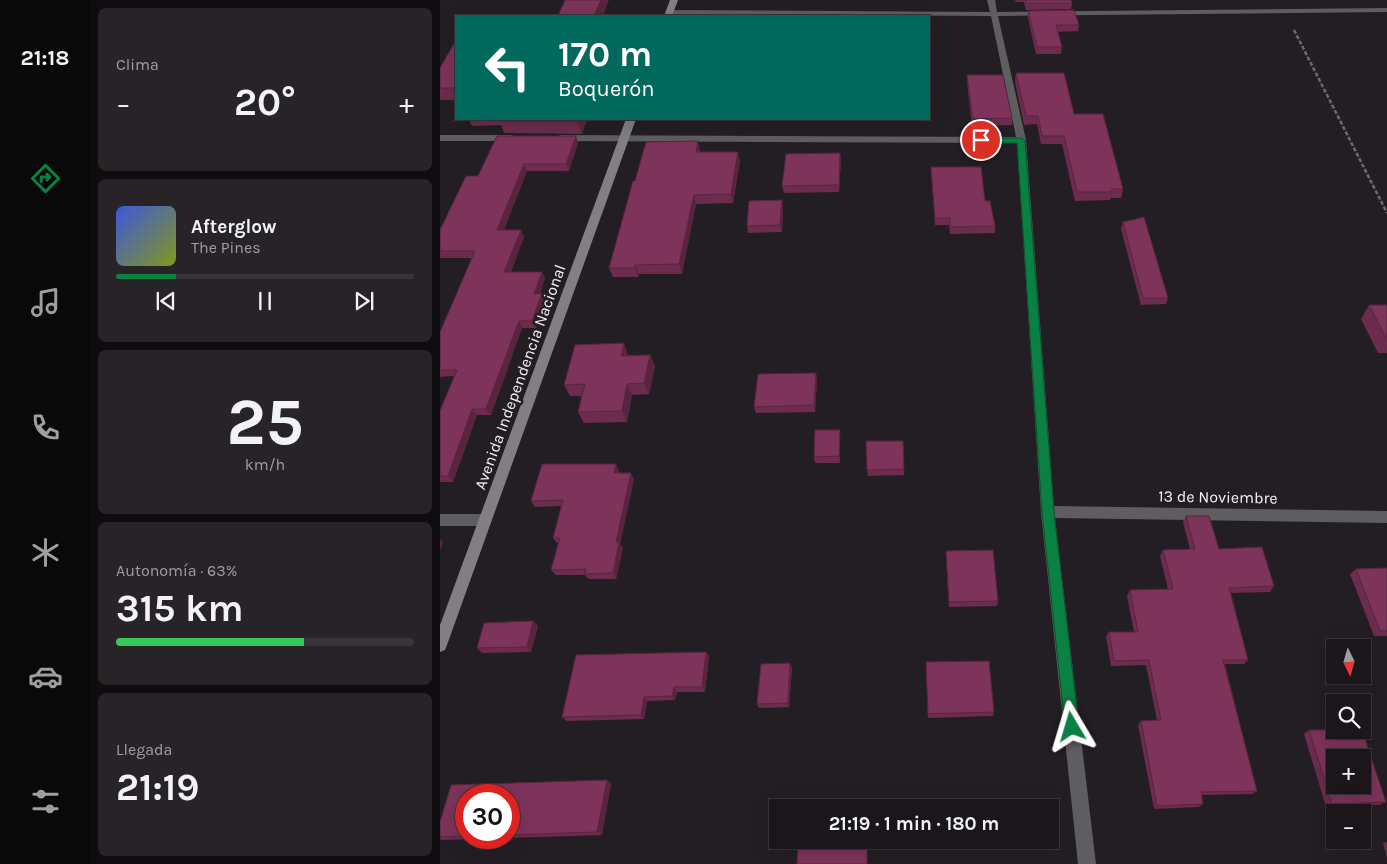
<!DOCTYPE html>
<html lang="es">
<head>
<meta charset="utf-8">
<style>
  :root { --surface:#1a161a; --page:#272327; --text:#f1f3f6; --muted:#9f9fa2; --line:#383539; --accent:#0b8043 }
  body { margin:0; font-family:Karla,sans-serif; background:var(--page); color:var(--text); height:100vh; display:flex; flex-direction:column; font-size:19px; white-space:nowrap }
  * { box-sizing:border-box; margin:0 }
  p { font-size:16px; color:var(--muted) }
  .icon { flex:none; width:28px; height:28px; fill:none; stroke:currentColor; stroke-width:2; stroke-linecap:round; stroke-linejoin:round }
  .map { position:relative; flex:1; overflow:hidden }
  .drawer { display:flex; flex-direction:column; gap:8px; padding:8px; background:#0e0c0e; width:350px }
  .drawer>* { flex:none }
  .hud { position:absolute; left:15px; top:15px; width:475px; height:105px; border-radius:0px; box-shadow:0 5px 20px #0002,0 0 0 1px var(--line); background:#00695c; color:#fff; overflow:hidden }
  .needle { width:32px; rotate:175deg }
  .tools { position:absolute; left:886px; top:639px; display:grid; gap:10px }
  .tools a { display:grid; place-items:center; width:45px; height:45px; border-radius:0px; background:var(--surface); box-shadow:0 5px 20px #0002,0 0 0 1px var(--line); font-size:25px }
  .speed { position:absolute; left:15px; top:784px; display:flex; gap:10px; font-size:25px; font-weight:700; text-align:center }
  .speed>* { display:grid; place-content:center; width:65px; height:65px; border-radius:50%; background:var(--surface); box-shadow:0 5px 20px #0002,0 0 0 1px var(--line); line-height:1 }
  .speed .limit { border:8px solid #d22; background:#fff; color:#111 }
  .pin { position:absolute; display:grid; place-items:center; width:42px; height:42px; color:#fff; margin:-21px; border:2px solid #fff; border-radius:50%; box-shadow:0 1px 5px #0007 }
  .me { position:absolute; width:55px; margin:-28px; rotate:353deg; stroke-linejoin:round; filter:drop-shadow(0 0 4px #0008) }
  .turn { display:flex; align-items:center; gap:18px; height:105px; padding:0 20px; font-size:22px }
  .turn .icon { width:65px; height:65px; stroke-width:2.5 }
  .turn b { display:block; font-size:35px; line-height:42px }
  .big { font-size:38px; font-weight:700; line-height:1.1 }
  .drawer .widget { flex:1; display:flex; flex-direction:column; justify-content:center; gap:8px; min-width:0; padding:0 18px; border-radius:8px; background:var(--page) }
  .drawer .dial { align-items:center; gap:0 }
  .dial b { font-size:65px; line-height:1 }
  .song { display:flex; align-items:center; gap:15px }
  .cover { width:60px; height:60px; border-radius:8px; background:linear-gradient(135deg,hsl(230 70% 55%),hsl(70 70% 35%)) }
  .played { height:5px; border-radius:2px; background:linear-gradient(90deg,var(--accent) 20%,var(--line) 20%) }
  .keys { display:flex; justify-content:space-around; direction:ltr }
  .heat { display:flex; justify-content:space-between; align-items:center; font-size:28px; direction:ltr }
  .charge { height:8px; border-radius:4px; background:linear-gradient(90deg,#34c759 63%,var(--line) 0) }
  .trip { position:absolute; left:329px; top:799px; width:290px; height:50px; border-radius:0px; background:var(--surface); box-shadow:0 5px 20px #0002,0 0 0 1px var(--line); font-weight:700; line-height:50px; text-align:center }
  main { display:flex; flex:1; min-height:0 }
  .dock { display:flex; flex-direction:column; width:90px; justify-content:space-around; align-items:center; background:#0a090a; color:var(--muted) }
  .dock .icon { width:35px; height:35px }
  .dock .active { color:var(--accent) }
  .dock b { font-size:22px; color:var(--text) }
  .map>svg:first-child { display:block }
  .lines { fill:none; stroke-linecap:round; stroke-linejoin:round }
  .path { stroke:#6e6a6e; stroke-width:2.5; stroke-dasharray:4 2; stroke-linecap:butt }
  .street { fill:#5e5d60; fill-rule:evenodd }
  .secondary { fill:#817f84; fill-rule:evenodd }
  .wall { fill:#6c2c4d; fill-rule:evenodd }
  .shaded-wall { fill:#58243f }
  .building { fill:#7d335a; stroke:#58243f; fill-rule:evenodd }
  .route { fill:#0b8043; stroke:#07532c }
  .labels { text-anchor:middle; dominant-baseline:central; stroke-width:5; stroke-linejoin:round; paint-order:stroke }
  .street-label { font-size:16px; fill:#f5f1f5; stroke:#231e23 }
</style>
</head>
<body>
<main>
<nav class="dock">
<b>21:18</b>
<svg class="icon active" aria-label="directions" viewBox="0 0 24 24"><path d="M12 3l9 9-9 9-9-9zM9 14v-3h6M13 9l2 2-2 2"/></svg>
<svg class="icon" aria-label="music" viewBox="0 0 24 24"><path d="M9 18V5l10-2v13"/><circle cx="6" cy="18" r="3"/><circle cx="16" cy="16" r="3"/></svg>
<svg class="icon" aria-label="phone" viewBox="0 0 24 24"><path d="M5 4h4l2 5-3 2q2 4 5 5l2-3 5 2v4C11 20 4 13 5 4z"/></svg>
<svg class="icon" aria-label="climate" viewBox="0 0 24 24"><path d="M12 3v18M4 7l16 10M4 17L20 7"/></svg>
<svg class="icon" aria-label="car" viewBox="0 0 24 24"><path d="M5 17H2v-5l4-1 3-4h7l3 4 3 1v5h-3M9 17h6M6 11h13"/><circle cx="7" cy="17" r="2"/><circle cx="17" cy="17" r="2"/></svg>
<svg class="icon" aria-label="filters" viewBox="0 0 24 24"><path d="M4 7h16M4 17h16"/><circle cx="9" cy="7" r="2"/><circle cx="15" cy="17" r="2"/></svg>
</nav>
<section class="drawer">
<div class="widget"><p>Clima</p>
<div class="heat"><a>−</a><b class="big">20°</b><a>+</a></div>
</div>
<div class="widget">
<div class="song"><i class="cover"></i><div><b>Afterglow</b><p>The Pines</p></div></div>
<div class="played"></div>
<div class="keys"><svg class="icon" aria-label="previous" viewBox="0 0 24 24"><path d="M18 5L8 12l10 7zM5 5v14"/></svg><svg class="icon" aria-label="pause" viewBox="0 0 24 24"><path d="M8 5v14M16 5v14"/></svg><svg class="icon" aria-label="next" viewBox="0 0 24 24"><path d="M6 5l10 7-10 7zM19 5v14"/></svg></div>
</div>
<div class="widget dial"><b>25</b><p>km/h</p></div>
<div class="widget"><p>Autonomía · 63%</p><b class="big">315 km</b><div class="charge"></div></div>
<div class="widget"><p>Llegada</p><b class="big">21:19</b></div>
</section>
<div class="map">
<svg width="947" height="864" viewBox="0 0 947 864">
  <rect width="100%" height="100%" fill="#231e23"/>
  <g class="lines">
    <path class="path" d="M854 30 947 213"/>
    <path class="street" d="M547 0H555L557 12 947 8V12L558 16 586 140 614 506 947 511V523L615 518 656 864H638L601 512 577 143 120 141 115 138 120 135 576 137 551 16 229 14 225 12 229 10 550 12Z
      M0 135H72L77 138 72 141H0Z
      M0 514H45L50 516 52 520 50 524 45 526H0Z"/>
    <path class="secondary" d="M230 0H238L232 16H224Z
      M186 119H196L7 645 5 650 0 652V625Z"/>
  </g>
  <path class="wall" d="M575 0H631L632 3 631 9 586 10 584 2H576Z
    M588 11 639 25 638 31 617 32 622 47 621 54H596L588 18Z
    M16 40V100H0V68Z
    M576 73 634 114 683 189 681 198H671L670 200 635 201 622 144H601L597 124 584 125 575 82Z
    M527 75 572 118V125L532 126 527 82Z
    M29 119H147L142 134 64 133 61 125 32 126Z
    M136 136 138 143 129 171H87L64 230H81L84 237 71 272 105 278 100 293H102L105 300 96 328H82L51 415H37L13 482H0V411L14 376 0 377V332L32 258H0V230L38 176Z
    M260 151V152L300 161 293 203 256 204 242 274H199L198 277H173L169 268 195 181Z
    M401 160 399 192 344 193 342 186Z
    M491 167 545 201 555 226V233L510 234 509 225H495L491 174Z
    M342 200 343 207 342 232 308 233 307 226Z
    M683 222 728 298 726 304 701 305 681 229Z
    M929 305H947V353H938L921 319Z
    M188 355H210L215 366 209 394 192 395 187 422 144 423 138 412 142 396H130L124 385Z
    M377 380 375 412 316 413 314 407Z
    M400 436V463H375L374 457Z
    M463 441 464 475 428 476 427 470Z
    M179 471V473L194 479 180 544 183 548 176 579H149L145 575H116L111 570 118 543H117L113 538 121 506 95 507 91 501Z
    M746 516 779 549 834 586 830 592 791 593 808 660 804 664H785L817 791 812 794 761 795 763 804 759 807 714 809 698 725 701 721 717 720 706 665 671 666 666 637 669 632H694L687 596 690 590 728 589 720 556 723 550 750 549 743 522Z
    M506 551 558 601 557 606 509 607 506 557Z
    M947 568V636H934L910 574 916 569Z
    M93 621 98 626 91 652 42 653 37 648Z
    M266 652 269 656 265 692H237L235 700 207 701 204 719 127 721 122 717Z
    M352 667 349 707 319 708 317 704Z
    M486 667 554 712 553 716 488 718Z
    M869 730 946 802 939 805 886 807 864 734Z
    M167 780 171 784 162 835 2 840 0 839V822L11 785ZM26 795H69V838H26Z
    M947 842V858L943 843Z"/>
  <path class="shaded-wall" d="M161 0H169L163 16H154Z
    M138 119H147L142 134 137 121Z
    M136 136 138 143 129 171 126 164Z
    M258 141 260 151 258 161 256 152Z
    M298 152 300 161 293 203 291 194Z
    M400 153 401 160 399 192V185Z
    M84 164 87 171 61 237 57 230Z
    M254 195 256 204 242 274 239 264Z
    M342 200 343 207 342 232 340 225Z
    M81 230 84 237 68 279 64 272Z
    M195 265 199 274 198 277 195 268Z
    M102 272 105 278 98 300 94 294Z
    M102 293 105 300 96 328 92 321Z
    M79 321 82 328 51 415 46 409Z
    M184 343 188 355 186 367 181 356Z
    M210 355 215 366 209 394 204 383Z
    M376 373 377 380 375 412 374 405Z
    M187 384 192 395 187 422 182 411Z
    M32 409 37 415 13 482 8 476Z
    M400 430V463L399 456Z
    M176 464 179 471 177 479 174 473Z
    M191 473 194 479 180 544 183 548 176 579 173 573 176 542Z
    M0 539 3 542 0 551Z
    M93 621 98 626 91 652 87 647Z
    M266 652 269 656 265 692 262 687Z
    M350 663 352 667 349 707 348 703Z
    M234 687 237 692 235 700 232 696Z
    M204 697 207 701 204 719 201 715Z
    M167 780 171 784 162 835 157 832Z"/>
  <path class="building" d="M125 0H161L154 16H118Z
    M586 0H631L632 3H586Z
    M634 10 639 25H616L622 47H597L588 11Z
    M16 40V88H0V68Z
    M576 73H624L634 114H663L683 189H672V192H637L624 136H602L598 116H586Z
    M527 75H563L572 118 533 119Z
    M60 119H138L137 121H59Z
    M57 136H136L126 164H84L57 230H81L64 272H102L94 294 102 293 92 321H79L46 409H32L8 476H0V411L17 370H0V332L35 251H0V230L26 176H38Z
    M258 141 256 152H298L291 194 254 195 239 264 195 265V268H169L193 181H195L206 142Z
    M400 153 399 185 342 186 346 154Z
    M491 167H541L545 201H550L555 226 510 227V218H495Z
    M342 200 340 225 307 226 309 201Z
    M704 217 728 298H703L683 222Z
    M929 305H947V340Z
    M184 343 181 356 210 355 204 383 187 384 182 411 138 412 145 384 124 385 135 345Z
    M376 373 374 405 314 407 318 374Z
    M375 430H400L399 456 374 457Z
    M426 441H463L464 469 427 470Z
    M102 464H176L174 473H191L176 542H179L173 573 145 574 146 569 111 570 120 538H113L123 500 91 501Z
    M746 516H769L779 549 822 547 834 586 789 588 808 660H783L817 791 761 792 763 804 717 806 701 721 721 720 709 660 674 661 669 632H698L690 590 733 589 723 550 755 549Z
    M553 550 558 601 509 602 506 551Z
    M947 568V631H940L916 569Z
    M93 621 87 647 37 648 44 623Z
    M266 652 262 687H234L232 696 204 697 201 715 122 717 136 655Z
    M549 661 554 712 488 714 486 662Z
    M350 663 348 703 317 704 321 664Z
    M869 730H922L946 802 892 804ZM895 758H922V785H895Z
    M167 780 157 832 69 835V795H26V836L0 837V822L11 785Z
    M427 843V864H357L358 845Z"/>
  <path class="route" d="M538 138H581L585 140 614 512 639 727 637 732 632 734 627 732 625 727 602 512 577 143H541L538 142Z"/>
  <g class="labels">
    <g class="street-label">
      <text transform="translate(80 377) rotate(-70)">Avenida Independencia Nacional</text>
      <text transform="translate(778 497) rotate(1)">13 de Noviembre</text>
    </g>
  </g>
</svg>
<div class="tools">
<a><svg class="needle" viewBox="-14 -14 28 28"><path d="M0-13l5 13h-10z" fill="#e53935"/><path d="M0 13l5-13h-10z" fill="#9f9fa2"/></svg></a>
<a><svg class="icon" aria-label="search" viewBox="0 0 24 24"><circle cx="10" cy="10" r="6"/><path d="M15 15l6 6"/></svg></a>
<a>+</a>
<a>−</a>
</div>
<div class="speed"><div class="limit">30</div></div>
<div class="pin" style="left:541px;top:140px;background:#d93025"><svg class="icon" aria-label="arrive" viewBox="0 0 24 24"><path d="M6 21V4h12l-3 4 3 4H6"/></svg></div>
<svg class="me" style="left:632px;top:727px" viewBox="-20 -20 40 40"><path d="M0-17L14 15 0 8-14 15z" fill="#0b8043" stroke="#fff" stroke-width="4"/></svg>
<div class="trip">21:19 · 1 min · 180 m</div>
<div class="hud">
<div class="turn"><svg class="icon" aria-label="left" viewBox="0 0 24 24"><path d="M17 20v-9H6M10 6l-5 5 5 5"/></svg><div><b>170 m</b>Boquerón</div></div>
</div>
</div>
</main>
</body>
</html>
